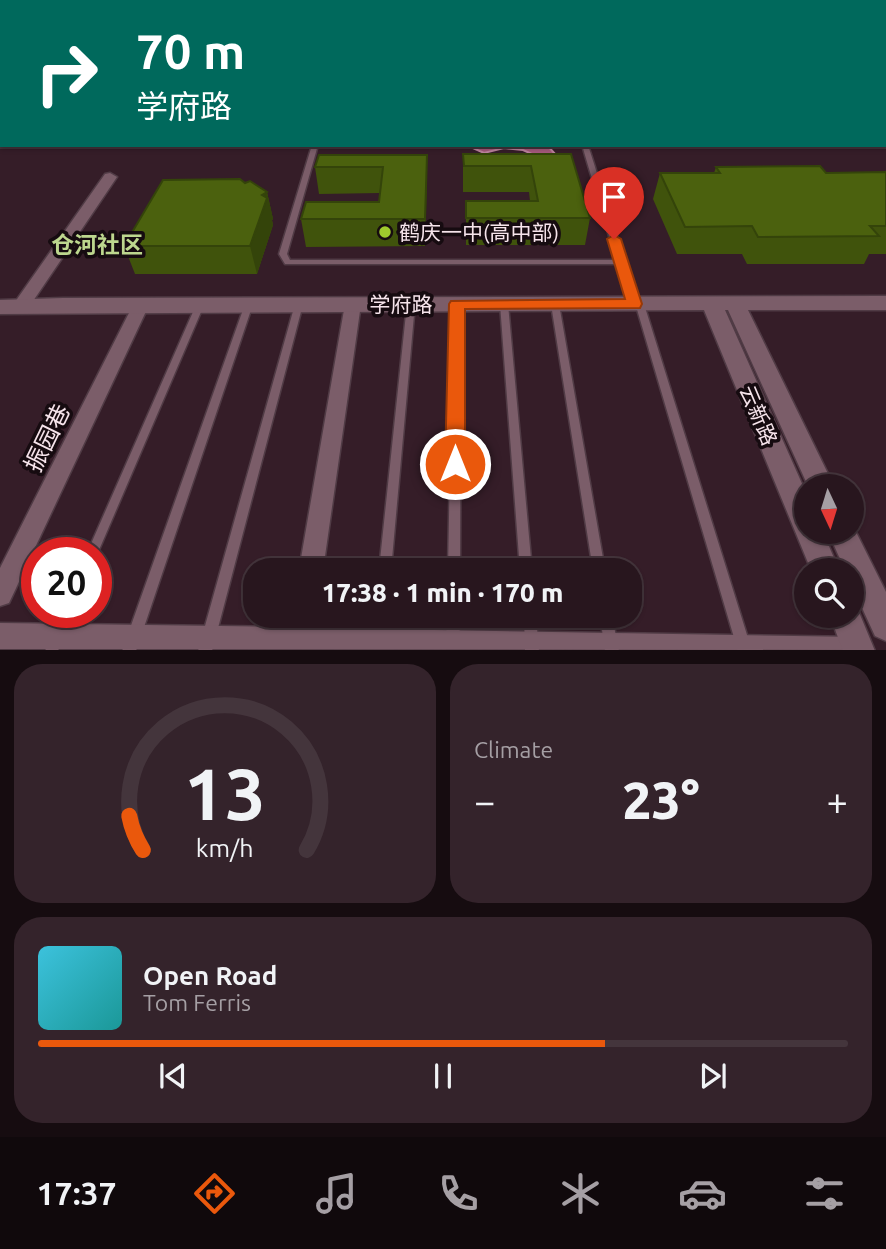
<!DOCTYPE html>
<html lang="en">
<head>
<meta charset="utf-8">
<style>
  :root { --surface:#28161e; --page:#34232b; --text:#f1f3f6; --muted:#a59fa4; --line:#44353c; --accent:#ea580c }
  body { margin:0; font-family:Ubuntu,"Noto Sans SC",sans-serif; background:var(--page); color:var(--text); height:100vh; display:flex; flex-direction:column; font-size:26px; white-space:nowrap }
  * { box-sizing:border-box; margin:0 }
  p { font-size:23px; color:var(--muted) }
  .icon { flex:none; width:38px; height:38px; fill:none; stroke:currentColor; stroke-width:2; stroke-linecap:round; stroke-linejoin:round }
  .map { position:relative; height:650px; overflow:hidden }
  .side { display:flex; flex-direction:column; gap:14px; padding:14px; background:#160c10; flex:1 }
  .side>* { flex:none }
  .hud { position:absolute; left:0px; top:0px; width:887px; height:147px; box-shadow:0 2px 5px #0004,0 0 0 2px var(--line); background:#00695c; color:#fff; overflow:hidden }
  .needle { width:46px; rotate:176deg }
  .fabs { position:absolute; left:794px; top:474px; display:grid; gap:14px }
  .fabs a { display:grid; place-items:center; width:70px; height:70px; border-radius:50%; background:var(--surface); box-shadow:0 2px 5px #0004,0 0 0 2px var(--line); font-size:35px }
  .speed { position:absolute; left:21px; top:537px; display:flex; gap:14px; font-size:35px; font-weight:700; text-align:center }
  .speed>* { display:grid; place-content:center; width:91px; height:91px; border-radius:50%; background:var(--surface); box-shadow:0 2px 5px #0004,0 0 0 2px var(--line); line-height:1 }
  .speed .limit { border:10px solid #d22; background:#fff; color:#111 }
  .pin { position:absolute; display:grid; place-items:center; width:60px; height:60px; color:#fff; margin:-72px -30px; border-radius:50% 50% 50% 0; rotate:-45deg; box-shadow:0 0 7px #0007 }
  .pin .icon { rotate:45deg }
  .me { position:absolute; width:77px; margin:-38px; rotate:0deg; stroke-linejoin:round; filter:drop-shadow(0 0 5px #0008) }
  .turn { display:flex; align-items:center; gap:24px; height:147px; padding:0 21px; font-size:32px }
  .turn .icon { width:91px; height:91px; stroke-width:2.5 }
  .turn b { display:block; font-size:49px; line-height:60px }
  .big { font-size:52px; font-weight:800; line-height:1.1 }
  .side .card { flex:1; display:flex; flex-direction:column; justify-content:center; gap:10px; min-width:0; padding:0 24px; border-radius:28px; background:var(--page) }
  .side .dial { align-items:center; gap:0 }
  .dial svg { height:182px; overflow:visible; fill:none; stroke:var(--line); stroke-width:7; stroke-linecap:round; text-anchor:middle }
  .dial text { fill:var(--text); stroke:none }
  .song { display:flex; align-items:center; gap:21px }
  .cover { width:84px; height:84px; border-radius:10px; background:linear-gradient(135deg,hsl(190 70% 55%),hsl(180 70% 35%)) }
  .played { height:7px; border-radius:4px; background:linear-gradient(90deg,var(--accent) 70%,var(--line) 70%) }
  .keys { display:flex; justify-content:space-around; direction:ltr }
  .heat { display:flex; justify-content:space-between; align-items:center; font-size:38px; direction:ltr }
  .side .tiles { flex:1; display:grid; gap:14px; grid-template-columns:1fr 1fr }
  .card:last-child { grid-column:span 2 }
  .trip { position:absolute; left:243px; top:558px; width:399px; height:70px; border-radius:28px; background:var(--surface); box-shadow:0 2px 5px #0004,0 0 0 2px var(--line); font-weight:800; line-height:70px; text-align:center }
  .tab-bar { display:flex; height:112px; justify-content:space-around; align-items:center; background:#10090c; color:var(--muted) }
  .tab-bar .icon { width:49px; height:49px }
  .tab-bar .on { color:var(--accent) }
  .tab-bar b { font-size:32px; color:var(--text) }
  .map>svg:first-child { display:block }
  .water { fill:#a5597c; stroke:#bd839d; stroke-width:2 }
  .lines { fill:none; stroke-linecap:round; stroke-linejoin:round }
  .lane-casing { stroke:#503b45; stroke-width:3 }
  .street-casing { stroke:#503b45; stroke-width:3 }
  .secondary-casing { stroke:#503b45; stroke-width:3 }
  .lane { fill:#7b5d69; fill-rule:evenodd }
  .street { fill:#7b5d69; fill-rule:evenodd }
  .secondary { fill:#7b5d69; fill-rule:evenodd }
  .wall { fill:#40530c }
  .shaded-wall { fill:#34440a }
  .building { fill:#4b610e; stroke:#34440a; stroke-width:2 }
  .route { fill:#ea580c; stroke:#983908; stroke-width:2 }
  .poi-dot { fill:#9fca2d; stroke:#160b10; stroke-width:2.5 }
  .labels { text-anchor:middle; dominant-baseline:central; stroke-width:7; stroke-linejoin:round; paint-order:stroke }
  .poi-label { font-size:21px; fill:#f6e4eb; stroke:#160b10; text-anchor:start }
  .street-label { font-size:21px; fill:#f6e4eb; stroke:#160b10 }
  .neighbourhood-label { font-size:23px; font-weight:bold; fill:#bdd78e; stroke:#160b10 }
  .near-street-label { font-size:24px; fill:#f6e4eb; stroke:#160b10 }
</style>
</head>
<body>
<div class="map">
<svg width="886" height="651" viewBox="0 0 886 651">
  <rect width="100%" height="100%" fill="#351d28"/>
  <path class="water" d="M466 145H547L556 155H534L523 150 504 148 484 153Z"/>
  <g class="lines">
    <defs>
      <path id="lane" d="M229 0H233L232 2H227Z
        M538 0H542V2H538Z
        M312 145H318L287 254 290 260H616L582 145H588L638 302H643L644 304 752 651H738L636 306H631L630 304 618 264H285L279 254Z
        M249 301 253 304 136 651H122L245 304Z
        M299 301 303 304 212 651H198L295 304Z
        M411 301 415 304 391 570H379L407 304Z
        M457 301 461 304 460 570H448L453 304Z
        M504 301 508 304 532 570H520L500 304Z
        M555 301 559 304 605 570H593L551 304Z
        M200 302 204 305 96 557V553H87L196 305Z
        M60 612H73L58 651H45Z
        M374 616H386L385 640 383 645 378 647 373 645 371 640Z
        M447 616H459L460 641 458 646 453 648 448 646 446 641Z
        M524 616H536L539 651H525Z
        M600 616H612L619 651H605Z"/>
      <path id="street" d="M46 0H56L45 2Z
        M0 23H2V29H0Z
        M110 173 117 177 27 310H15L13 306 15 302 105 174Z
        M353 298 361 304 323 570H299L345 304Z
        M141 299 149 305 9 603 0 606V568L133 305Z
        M291 616H317L315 628 859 637 868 641 872 650 0 649V623L289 627Z"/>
      <path id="secondary" d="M757 0H768L769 2H758Z
        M886 296V310H748L834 486H808L728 310H725L807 495V532H823L839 570H811L704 310 0 314V300L63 298Z
        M852 524 886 592V641L875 636 852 586V570H845L828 532H852Z
        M852 604 856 605 875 651H843L830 616H852Z"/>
    </defs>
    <use href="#lane" class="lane-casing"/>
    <use href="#street" class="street-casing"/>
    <use href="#secondary" class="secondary-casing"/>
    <use href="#lane" class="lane"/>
    <use href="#street" class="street"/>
    <use href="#secondary" class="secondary"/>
  </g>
  <path class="wall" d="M463 154H571L590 218 585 245H466V201H530L529 192H463Z
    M427 155 425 246 306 247 301 219 379 202 380 193 319 194 315 167Z
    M716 167 826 173 886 172V254H869L864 264H747L742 254H677L653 199 660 173H714Z
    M245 183 267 192 273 219 272 220 273 225 257 274H135L124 246Z"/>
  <path class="shaded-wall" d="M427 155V180L425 246V219Z
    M267 192 273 219 272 220 273 225 257 274 250 246 262 195Z"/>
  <path class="building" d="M248 0H275L274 2H247Z
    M304 0H325L324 2H303Z
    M463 154H571L590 218H466V201H538L531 166H464Z
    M319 155H427L425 219H301L306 202H379L383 167H315Z
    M820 166 826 173 886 172V226H870L879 236 758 237 752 226 685 227 660 173H720L716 167Z
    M240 179 245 183 250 181 267 192 262 195 267 198 250 246H124L163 180Z"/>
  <path class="route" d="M614 235 621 239 642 304 640 308 465 309V464L462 470 455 472 448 470 445 464 449 304 451 301 625 299 607 239Z"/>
  <circle class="poi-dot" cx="385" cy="232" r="7"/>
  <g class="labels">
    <g class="poi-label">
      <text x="399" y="232">鹤庆一中(高中部)</text>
    </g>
    <g class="street-label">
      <text x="401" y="304">学府路</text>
      <text transform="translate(759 415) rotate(67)">云新路</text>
    </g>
    <g class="neighbourhood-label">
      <text x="97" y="244">仓河社区</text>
    </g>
    <g class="near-street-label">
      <text transform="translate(47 438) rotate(-64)">振园巷</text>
    </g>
  </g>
</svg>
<div class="fabs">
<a><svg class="needle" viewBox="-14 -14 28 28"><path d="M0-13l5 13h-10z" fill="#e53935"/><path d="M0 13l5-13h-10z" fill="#a59fa4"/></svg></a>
<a><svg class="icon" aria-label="search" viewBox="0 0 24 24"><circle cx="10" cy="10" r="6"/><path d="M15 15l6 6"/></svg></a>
</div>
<div class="speed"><div class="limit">20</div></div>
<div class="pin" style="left:614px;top:239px;background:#d93025"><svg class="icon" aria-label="arrive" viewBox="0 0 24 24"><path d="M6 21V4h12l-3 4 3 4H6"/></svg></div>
<svg class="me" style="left:455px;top:464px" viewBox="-20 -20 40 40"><circle r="17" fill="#ea580c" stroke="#fff" stroke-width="3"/><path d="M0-11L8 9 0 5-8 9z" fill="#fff"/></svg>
<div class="trip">17:38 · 1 min · 170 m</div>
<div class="hud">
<div class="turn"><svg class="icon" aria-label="right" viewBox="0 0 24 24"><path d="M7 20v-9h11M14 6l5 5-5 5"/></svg><div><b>70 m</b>学府路</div></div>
</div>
</div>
<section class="side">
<div class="tiles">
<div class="card dial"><svg viewBox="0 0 100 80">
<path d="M14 69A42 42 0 1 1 86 69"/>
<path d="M14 69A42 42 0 0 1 8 54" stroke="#ea580c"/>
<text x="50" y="56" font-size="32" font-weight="700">13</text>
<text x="50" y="72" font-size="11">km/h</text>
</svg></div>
<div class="card"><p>Climate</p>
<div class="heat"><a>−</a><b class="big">23°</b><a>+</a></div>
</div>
<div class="card">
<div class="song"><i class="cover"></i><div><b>Open Road</b><p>Tom Ferris</p></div></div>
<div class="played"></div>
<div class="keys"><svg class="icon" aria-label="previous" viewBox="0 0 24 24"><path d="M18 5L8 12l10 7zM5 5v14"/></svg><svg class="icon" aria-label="pause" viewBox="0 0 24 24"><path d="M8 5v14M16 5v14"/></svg><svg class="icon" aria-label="next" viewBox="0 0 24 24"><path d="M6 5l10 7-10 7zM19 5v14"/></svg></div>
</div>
</div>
</section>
<nav class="tab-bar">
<b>17:37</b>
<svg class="icon on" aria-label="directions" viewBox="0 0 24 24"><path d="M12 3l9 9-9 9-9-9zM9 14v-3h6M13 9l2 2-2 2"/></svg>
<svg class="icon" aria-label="music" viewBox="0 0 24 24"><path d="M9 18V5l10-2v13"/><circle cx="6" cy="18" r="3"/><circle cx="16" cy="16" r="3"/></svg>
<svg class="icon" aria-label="phone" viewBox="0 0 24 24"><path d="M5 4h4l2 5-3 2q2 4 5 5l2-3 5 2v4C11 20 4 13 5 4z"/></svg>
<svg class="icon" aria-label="climate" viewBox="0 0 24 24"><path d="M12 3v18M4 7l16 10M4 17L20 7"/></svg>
<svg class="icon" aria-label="car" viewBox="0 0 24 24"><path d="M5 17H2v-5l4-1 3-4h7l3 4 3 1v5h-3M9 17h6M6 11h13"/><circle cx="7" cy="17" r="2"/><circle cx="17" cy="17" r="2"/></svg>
<svg class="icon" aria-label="filters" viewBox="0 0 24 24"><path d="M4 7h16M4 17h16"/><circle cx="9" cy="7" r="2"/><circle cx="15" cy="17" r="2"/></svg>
</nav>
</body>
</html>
